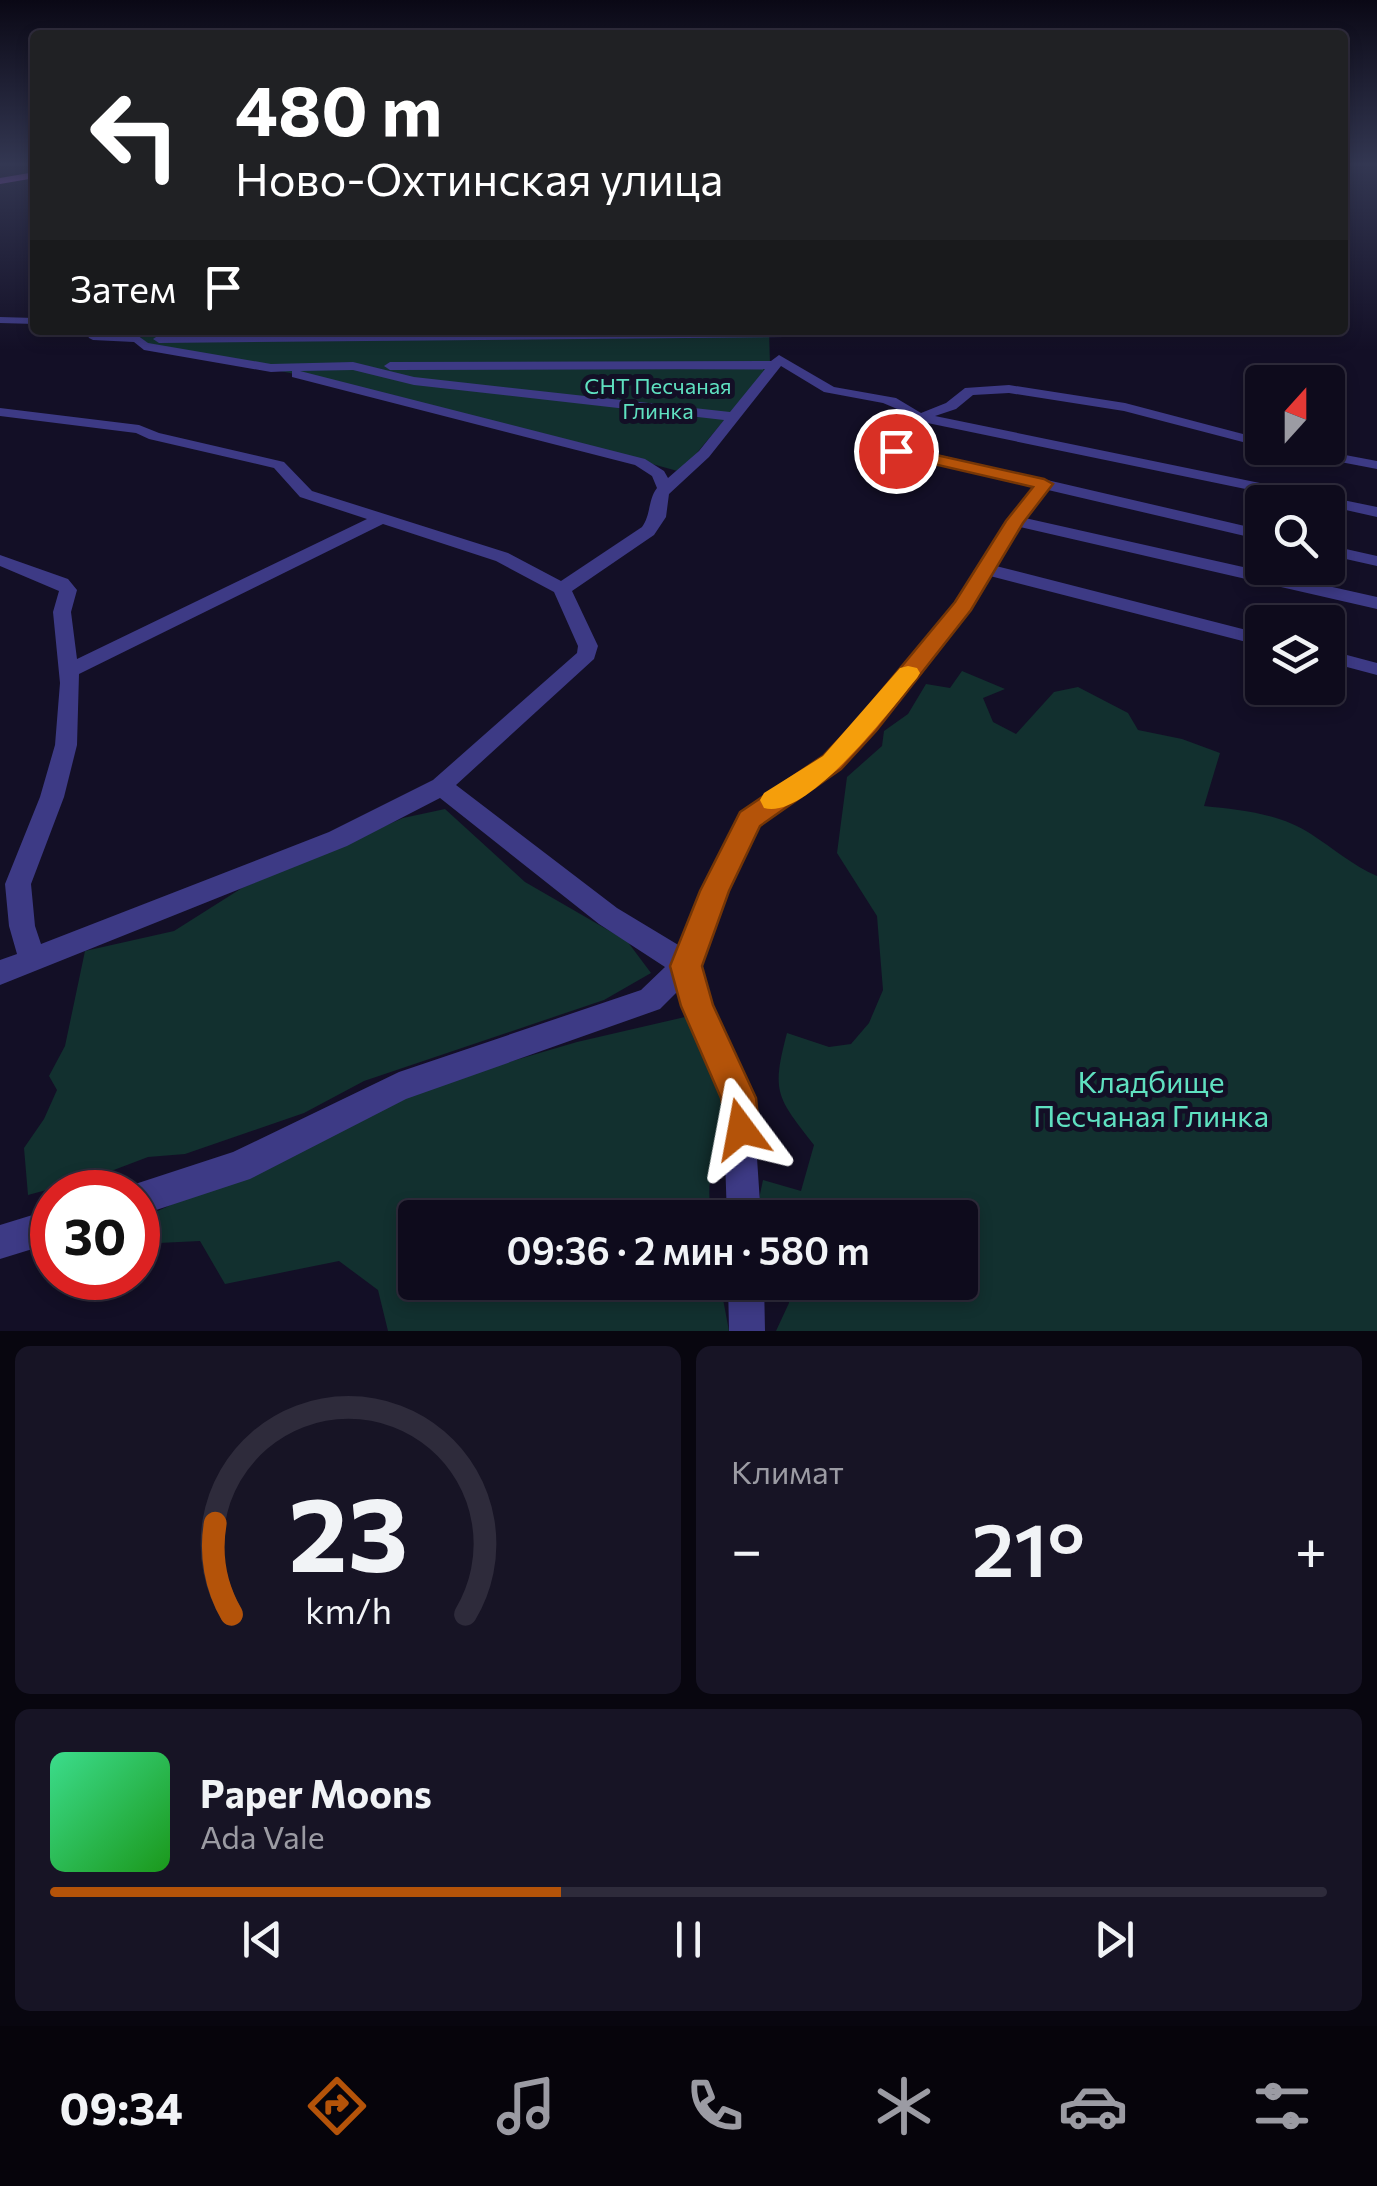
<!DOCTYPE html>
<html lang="ru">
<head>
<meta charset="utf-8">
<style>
  :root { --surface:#0e0b1c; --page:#171425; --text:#f1f3f6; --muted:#9b9ba3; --line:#2e2b3b; --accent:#b45309 }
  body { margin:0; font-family:Commissioner,sans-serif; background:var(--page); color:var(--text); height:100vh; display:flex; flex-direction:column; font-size:38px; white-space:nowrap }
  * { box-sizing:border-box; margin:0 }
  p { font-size:32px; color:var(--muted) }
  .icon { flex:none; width:55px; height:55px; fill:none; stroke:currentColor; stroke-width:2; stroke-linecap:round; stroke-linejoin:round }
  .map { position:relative; height:1331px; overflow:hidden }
  .drawer { display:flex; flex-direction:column; gap:15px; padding:15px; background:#08060f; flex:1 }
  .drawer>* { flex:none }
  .guide { position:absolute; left:30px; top:30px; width:1318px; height:305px; border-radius:10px; box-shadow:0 5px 15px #0003,0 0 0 2px var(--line); background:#202124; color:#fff; overflow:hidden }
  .needle { width:65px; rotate:21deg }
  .tools { position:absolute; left:1245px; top:365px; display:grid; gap:20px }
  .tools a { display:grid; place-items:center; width:100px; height:100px; border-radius:10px; background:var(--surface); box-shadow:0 5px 15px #0003,0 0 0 2px var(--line); font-size:50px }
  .speed { position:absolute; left:30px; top:1170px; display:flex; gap:20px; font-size:50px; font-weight:700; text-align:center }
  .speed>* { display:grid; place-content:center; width:130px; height:130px; border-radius:50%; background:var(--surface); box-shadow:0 5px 15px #0003,0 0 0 2px var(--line); line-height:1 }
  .speed .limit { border:15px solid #d22; background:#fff; color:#111 }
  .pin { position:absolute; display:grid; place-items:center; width:85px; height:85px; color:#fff; margin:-42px; border:5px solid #fff; border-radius:50%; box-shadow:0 2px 10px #0007 }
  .me { position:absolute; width:110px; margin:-55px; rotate:347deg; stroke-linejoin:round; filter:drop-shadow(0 0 8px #0008) }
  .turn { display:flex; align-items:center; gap:35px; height:210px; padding:0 40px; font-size:45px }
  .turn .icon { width:130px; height:130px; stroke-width:2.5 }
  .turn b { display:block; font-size:70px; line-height:85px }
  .then { display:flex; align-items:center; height:95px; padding:0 40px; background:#0003; gap:20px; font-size:38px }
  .big { font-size:75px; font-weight:600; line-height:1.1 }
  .drawer .widget { flex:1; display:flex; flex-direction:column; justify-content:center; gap:15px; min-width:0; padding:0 35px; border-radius:15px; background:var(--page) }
  .drawer .dial { align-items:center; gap:0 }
  .dial svg { height:260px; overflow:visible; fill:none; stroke:var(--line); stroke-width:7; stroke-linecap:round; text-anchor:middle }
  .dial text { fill:var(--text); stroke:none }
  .song { display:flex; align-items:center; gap:30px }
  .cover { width:120px; height:120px; border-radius:15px; background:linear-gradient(135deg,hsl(150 70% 55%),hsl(120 70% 35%)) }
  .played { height:10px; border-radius:5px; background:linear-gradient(90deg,var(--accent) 40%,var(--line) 40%) }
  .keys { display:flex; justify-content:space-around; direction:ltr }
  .heat { display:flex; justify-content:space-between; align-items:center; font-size:55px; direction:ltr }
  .drawer .tiles { flex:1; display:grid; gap:15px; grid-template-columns:1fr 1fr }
  .widget:last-child { grid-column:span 2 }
  .trip { position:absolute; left:398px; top:1200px; width:580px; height:100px; border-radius:10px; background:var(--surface); box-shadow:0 5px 15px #0003,0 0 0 2px var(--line); font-weight:600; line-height:100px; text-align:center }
  .tabs { display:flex; height:160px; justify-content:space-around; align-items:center; background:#06040b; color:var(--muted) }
  .tabs .icon { width:70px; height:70px }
  .tabs .active { color:var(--accent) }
  .tabs b { font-size:45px; color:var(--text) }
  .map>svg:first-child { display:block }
  .green { fill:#12302f }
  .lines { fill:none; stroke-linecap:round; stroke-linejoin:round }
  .minor { fill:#3d3a85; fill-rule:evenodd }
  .major { fill:#c25bff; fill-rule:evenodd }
  .route { fill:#b45309; stroke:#753606; stroke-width:2.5 }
  .slow { fill:#f59e0b }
  .labels { text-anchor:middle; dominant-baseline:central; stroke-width:10; stroke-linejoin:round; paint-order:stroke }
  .far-park-label { font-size:22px; fill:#5fe0c0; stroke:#130f26 }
  .near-park-label { font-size:30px; fill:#5fe0c0; stroke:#130f26 }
</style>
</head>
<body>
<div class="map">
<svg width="1377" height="1331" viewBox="0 0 1377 1331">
  <rect width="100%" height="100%" fill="#130f26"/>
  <path class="green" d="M95 330H769L770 365 681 472C504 423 327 376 146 345L140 337 97 335Z
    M962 671 1005 689 983 698 993 722 1016 734 1054 692 1078 687 1128 713 1138 730 1182 739 1220 753 1204 806C1240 810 1279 813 1311 834 1334 849 1352 865 1377 876V1331H776L789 1303 786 1283 960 1282V1218H755L763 1180 801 1191 814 1145C777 1097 771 1093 787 1033L829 1047 851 1044 869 1023 883 990 877 916 837 853 847 777 882 746 884 731 908 714 926 684 950 688Z
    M445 809 525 882 627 941 651 973 604 1000 364 1081 304 1113 185 1154 148 1157 98 1176 28 1195 24 1148 44 1119 57 1090 49 1076 65 1046 85 951 174 931 242 888 403 818Z
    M685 1017 700 1029 728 1091 726 1147C707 1168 708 1190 711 1217L415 1218V1282L720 1283 729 1331H388L378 1290 339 1261 225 1284 200 1241 138 1244V1220L431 1085 577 1042Z"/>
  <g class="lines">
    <path class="minor" d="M0 317 35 318V324L0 323Z
      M85 330 137 335 148 343 271 364 353 362 414 377 730 412 765 369 390 370 384 366 390 362 771 361 779 355 834 387 896 398 921 413 946 403 965 388 1009 385 1125 403 1262 439V447L1124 411 1009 393 973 395 956 409 935 416 1377 507V517L1328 506V502H1308L913 420 896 439 897 445 1262 530V540L1048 490 1025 518 1377 597V609L1020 527 996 566 1262 634V646L990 576 970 609 875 730 840 768 759 825 727 891 700 965 711 1005 753 1098 761 1218H727L723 1098 679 990 660 1009 406 1099 250 1179 138 1216V1192H124L126 1187 233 1152 399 1072 641 990 665 967 599 924 440 798 347 846 0 985V960L17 954 9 926 5 884 40 797 55 745 60 683 53 612 59 591 0 566V555L68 579 77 590 71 612 77 659 367 519 300 497 274 468 149 439 136 433 0 416V408L139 425 159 433 284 462 312 491 508 553 561 581 642 527C651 515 648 499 657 488L652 476 635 465 292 377V371L271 372 144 350 134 342 93 340 89 338ZM781 366 824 392 883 403 902 411 903 414 882 438 885 451 1034 486 1007 521 955 602 859 720 824 756 742 813 701 891 680 946 617 908 456 785 594 659 598 646 572 591 654 535 666 517 669 494 709 457ZM353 370 414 385 724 420 699 451 668 478 664 471 645 459 300 371ZM383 524 496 561 554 592 578 646 577 653 433 780 329 832 41 944 35 926 31 884 64 797 77 745 79 674Z
      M732 330H787L791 333 785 337 159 343 153 339 159 335Z
      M1281 448H1308L1377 461V469L1288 452Z
      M1328 545 1377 556V566L1328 555Z
      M1328 650 1377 663V675L1328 662Z
      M52 1209V1243L0 1259V1225Z
      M728 1282H764L765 1331H729Z"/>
    <path class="major" d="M35 172V178L0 184V178Z"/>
  </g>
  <linearGradient id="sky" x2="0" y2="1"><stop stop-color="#0a0815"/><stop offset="0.47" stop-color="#333752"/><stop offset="1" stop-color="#333752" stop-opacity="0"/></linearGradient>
  <rect width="1377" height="350" fill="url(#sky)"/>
  <path class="route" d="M896 446 1044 479 1053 484 1023 523 971 610 876 731 841 769 760 826 729 891 702 966 713 1005 756 1098 759 1129 754 1142 741 1147 729 1142 721 1098 681 1006 670 966 700 891 740 812 823 756 858 719 955 602 1006 521 1033 487 890 454 888 451Z"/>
  <path class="slow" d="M908 666 917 668 920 673 917 678C891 709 807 821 764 808L760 800 764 793 823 756 900 668Z"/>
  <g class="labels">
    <g class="far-park-label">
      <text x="658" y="385">СНТ Песчаная<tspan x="658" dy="25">Глинка</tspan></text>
    </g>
    <g class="near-park-label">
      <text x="1151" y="1080">Кладбище<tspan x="1151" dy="34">Песчаная Глинка</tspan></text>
    </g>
  </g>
</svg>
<div class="tools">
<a><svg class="needle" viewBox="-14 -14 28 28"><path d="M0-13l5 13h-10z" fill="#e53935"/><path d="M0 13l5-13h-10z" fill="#9b9ba3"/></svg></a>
<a><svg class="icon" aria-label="search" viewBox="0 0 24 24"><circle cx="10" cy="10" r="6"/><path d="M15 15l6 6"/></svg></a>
<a><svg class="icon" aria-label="layers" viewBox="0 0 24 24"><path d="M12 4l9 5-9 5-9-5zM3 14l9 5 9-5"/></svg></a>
</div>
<div class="speed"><div class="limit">30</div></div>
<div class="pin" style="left:896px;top:451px;background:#d93025"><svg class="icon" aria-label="arrive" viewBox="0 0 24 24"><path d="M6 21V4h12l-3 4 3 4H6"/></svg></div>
<svg class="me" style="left:741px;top:1129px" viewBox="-20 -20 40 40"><path d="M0-17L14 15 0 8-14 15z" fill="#b45309" stroke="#fff" stroke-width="4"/></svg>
<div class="trip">09:36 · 2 мин · 580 m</div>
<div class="guide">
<div class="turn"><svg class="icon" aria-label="left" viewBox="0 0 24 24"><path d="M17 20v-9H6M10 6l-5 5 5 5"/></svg><div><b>480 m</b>Ново-Охтинская улица</div></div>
<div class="then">Затем<svg class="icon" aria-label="arrive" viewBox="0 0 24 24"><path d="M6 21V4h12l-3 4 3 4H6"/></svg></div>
</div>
</div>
<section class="drawer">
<div class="tiles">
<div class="widget dial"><svg viewBox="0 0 100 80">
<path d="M14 69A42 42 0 1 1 86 69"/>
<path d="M14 69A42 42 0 0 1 9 41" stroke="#b45309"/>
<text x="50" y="56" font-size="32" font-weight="700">23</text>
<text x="50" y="72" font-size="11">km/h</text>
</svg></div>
<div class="widget"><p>Климат</p>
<div class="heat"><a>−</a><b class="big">21°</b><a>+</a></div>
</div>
<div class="widget">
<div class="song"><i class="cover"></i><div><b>Paper Moons</b><p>Ada Vale</p></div></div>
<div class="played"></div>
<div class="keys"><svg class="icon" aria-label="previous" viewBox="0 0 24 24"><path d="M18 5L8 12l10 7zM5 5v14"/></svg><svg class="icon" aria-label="pause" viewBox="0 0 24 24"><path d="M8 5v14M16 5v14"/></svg><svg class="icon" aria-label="next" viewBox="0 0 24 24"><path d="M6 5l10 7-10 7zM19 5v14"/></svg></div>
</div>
</div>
</section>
<nav class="tabs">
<b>09:34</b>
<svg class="icon active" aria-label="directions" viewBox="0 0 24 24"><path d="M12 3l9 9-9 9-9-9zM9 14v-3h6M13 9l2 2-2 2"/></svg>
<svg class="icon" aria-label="music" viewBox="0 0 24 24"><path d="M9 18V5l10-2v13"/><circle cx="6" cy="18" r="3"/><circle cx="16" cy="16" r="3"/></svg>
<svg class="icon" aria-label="phone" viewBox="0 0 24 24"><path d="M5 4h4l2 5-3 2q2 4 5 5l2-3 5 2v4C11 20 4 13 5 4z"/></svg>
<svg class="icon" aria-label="climate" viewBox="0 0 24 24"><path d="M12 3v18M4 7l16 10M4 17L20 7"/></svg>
<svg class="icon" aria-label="car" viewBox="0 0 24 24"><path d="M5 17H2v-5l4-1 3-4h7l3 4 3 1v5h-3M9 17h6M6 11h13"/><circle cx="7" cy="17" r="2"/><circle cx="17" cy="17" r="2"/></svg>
<svg class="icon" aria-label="filters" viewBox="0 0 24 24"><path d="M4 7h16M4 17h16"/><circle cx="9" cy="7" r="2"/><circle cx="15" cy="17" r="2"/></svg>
</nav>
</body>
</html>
